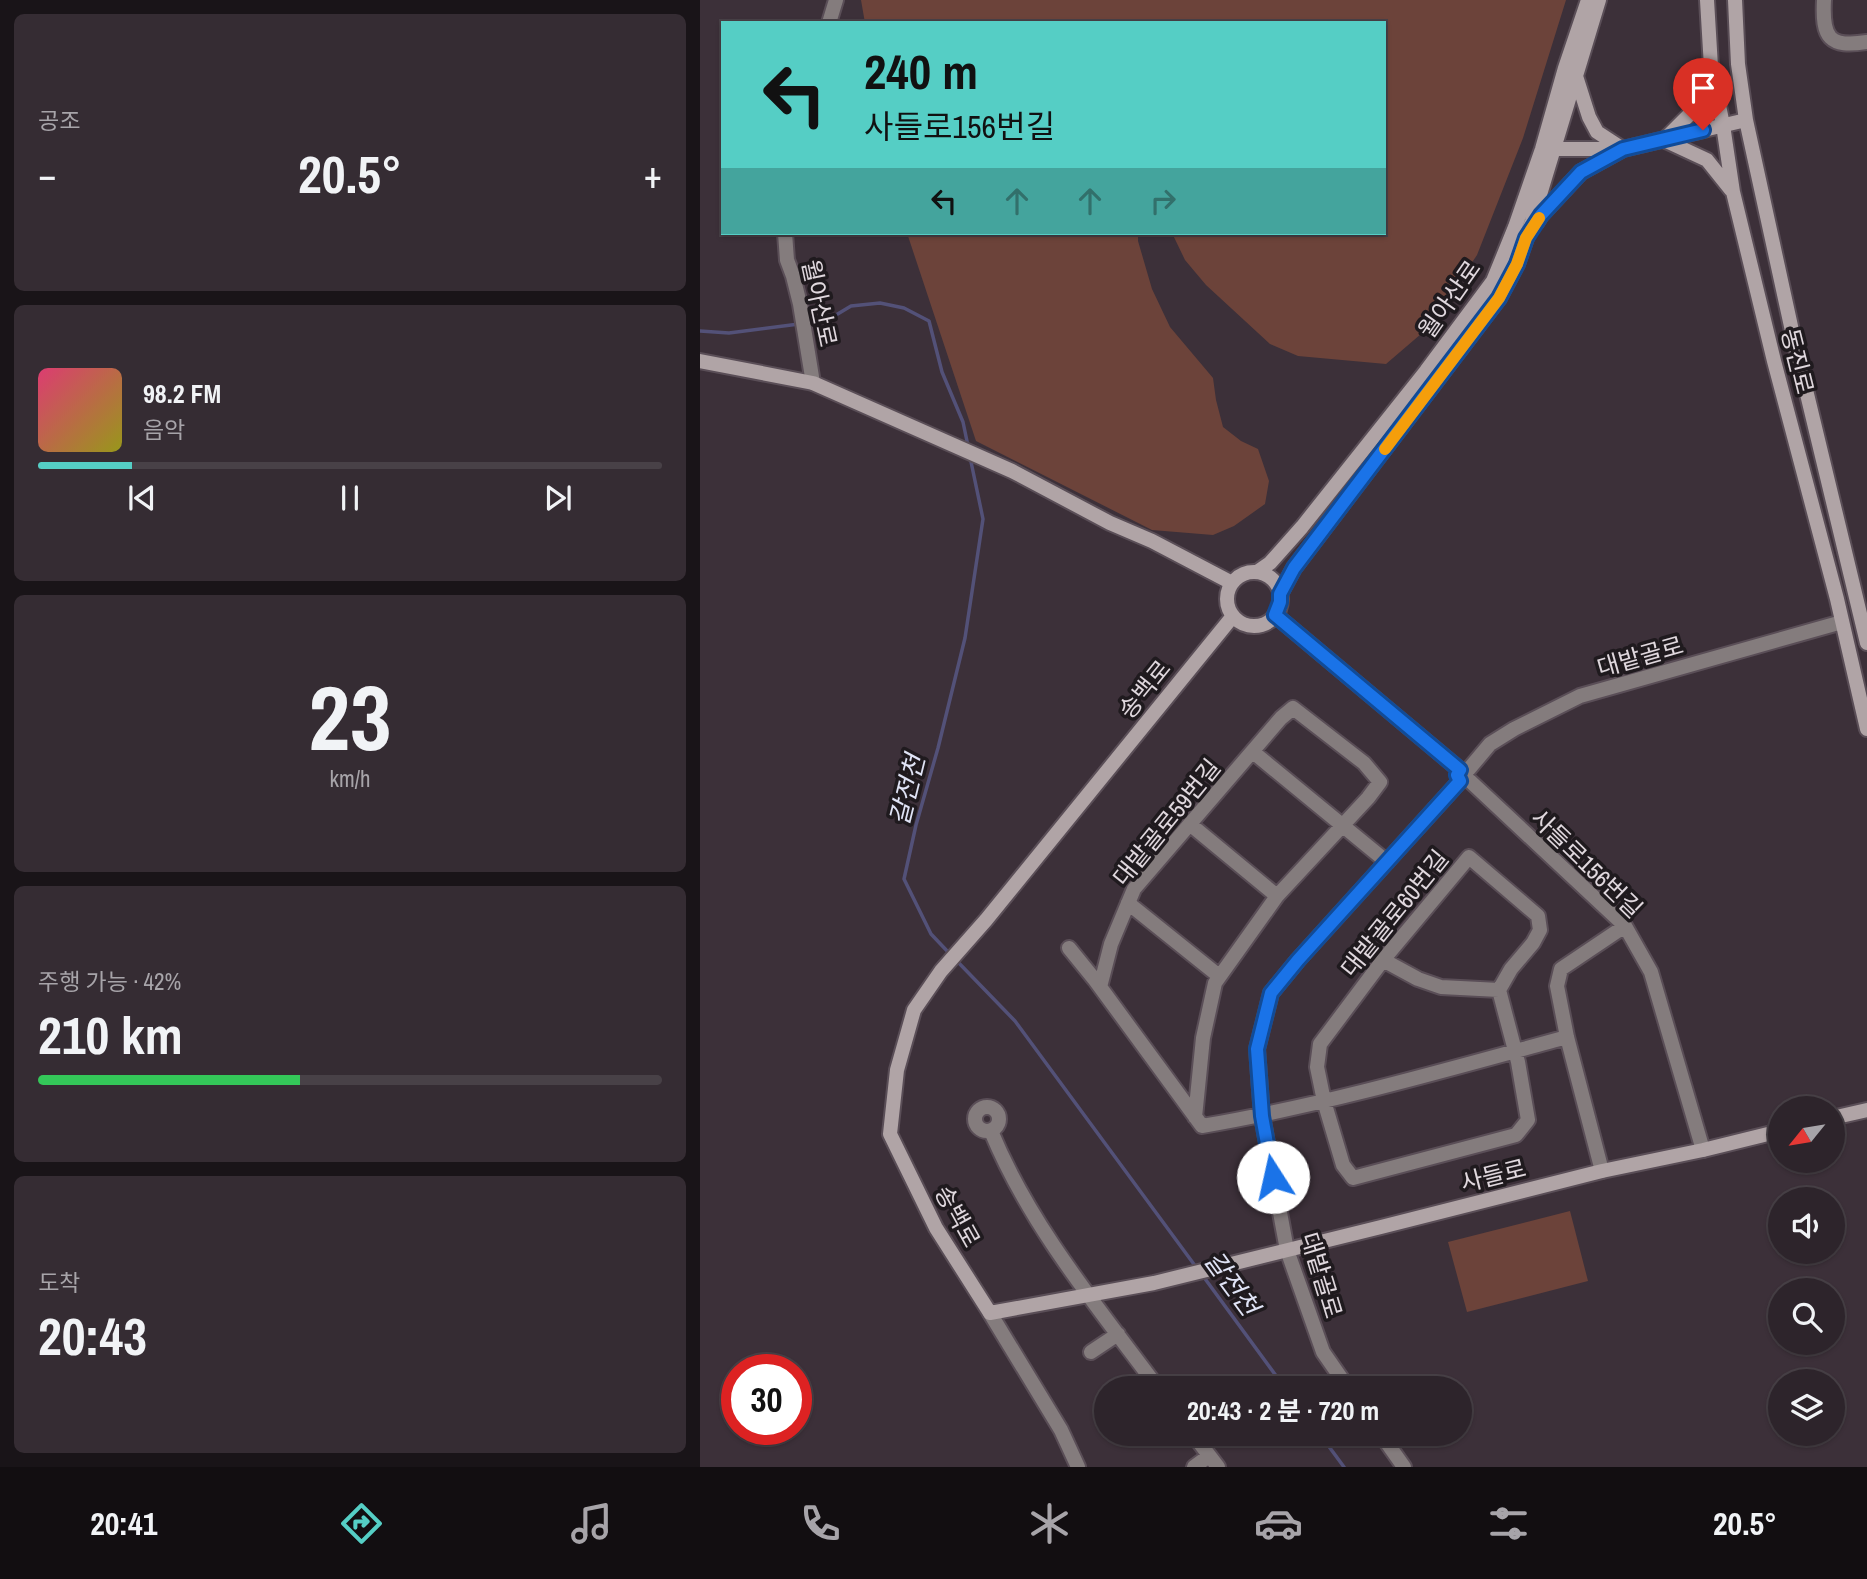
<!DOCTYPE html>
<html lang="ko">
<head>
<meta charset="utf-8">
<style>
  :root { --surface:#2d242b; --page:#352c33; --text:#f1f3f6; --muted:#a7a4a9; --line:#484147; --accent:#55cec5 }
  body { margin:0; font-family:"Archivo Narrow","Noto Sans KR",sans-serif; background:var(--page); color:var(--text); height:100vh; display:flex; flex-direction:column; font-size:26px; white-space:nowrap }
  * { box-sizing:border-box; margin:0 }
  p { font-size:23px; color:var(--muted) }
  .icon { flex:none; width:38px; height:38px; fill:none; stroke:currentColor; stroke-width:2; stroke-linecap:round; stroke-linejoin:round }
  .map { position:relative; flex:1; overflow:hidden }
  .panel { display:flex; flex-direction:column; gap:14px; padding:14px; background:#191418; width:700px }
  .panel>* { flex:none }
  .banner { position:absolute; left:21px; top:21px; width:665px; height:214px; border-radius:0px; box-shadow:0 2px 5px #0004,0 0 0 2px var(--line); background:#55cec5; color:#111; overflow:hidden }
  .needle { width:46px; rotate:240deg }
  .controls { position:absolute; left:1068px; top:1096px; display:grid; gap:14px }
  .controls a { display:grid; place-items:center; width:77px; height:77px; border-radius:50%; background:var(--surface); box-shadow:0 2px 5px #0004,0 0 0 2px var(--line); font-size:35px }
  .speed { position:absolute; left:21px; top:1354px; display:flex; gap:14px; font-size:35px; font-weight:700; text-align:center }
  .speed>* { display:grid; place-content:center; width:91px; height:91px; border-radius:50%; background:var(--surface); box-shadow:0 2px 5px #0004,0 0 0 2px var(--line); line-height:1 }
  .speed .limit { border:10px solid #d22; background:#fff; color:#111 }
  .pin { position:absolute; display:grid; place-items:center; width:60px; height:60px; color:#fff; margin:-72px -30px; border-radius:50% 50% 50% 0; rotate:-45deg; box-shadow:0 0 7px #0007 }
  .pin .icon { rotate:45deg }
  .me { position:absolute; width:77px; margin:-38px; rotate:350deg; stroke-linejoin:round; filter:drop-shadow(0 0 5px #0008) }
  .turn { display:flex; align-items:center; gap:24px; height:147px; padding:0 28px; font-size:32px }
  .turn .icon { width:91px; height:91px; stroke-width:2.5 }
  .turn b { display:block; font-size:49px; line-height:60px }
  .lanes { display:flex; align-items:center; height:66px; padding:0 28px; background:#0003; justify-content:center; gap:35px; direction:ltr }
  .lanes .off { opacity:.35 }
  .big { font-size:52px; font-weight:700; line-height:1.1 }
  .panel .card { flex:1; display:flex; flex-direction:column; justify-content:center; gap:10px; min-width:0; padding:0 24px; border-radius:10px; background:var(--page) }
  .panel .dial { align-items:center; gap:0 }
  .dial b { font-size:91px; line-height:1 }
  .song { display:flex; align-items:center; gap:21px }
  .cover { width:84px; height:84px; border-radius:10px; background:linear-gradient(135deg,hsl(340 70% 55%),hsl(60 70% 35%)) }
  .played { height:7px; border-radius:4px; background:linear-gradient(90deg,var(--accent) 15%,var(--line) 15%) }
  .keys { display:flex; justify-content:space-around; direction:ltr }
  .heat { display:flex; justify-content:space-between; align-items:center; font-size:38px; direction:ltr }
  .charge { height:10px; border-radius:5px; background:linear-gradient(90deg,#34c759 42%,var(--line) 0) }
  .trip { position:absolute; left:394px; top:1376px; width:378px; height:70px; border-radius:35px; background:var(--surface); box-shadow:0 2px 5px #0004,0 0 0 2px var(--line); font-weight:700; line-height:70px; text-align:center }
  .tabs { display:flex; height:112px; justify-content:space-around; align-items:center; background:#120e11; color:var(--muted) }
  .tabs .icon { width:49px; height:49px }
  .tabs .current { color:var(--accent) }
  .tabs b { font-size:32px; color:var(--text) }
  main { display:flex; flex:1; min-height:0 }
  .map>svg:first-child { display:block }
  .green { fill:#6c433a }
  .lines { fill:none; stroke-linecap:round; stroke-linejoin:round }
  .stream { stroke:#535178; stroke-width:3.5 }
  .street-casing { stroke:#5a4e57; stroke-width:18 }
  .secondary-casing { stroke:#5a4e57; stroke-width:18 }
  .street { stroke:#847c7d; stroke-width:14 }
  .secondary { stroke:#b0a4a6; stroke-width:14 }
  .route-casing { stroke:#114b97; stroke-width:18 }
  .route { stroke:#1a73e8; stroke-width:12 }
  .slow { stroke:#f59e0b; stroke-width:12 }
  .labels { text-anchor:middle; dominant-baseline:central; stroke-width:7; stroke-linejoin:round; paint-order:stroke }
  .street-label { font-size:24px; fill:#e0d8de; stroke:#1f1a1e }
  .water-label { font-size:26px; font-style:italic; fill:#e0e4f6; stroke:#1f1a1e }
</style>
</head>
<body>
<main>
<section class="panel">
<div class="card"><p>공조</p>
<div class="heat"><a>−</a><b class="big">20.5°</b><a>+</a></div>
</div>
<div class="card">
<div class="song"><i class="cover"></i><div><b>98.2 FM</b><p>음악</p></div></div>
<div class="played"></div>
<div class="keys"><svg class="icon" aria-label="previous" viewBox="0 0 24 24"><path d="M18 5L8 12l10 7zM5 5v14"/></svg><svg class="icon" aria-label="pause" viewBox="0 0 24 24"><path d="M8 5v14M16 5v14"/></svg><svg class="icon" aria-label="next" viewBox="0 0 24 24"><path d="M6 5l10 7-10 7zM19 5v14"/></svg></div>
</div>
<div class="card dial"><b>23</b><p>km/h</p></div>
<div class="card"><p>주행 가능 · 42%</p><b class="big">210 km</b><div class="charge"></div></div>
<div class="card"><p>도착</p><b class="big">20:43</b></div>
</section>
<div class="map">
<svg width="1167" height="1467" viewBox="0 0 1167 1467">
  <rect width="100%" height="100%" fill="#3c3039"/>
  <path class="green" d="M161 0H866L823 138 777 255 728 328 686 364 598 356 570 344 506 285 485 260 472 233H684V23H165Z
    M207 233H438V241L452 289 470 327 513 378 516 400 523 427 541 441 558 449 569 481 565 504 534 526 513 535 452 530 276 441Z
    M870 1211 888 1281 767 1312 748 1242Z"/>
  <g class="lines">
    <path class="stream" d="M106 323 126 321 151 306 180 303 204 308 229 321 242 372 263 422 268 446
      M0 331 29 333 99 324
      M250 954 231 934 204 879 216 825 238 748 265 638 283 519 270 457
      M255 959 315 1021 496 1267
      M503 1276 585 1388
      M619 1433 644 1467"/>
    <defs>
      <path id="street" d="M1124 0C1122 38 1129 48 1167 42
        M129 23 136 0
        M85 233 87 260 93 276 100 304 113 383
        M575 615 760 770
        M553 752 687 862
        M769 769 790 744 814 729 880 696 1142 622
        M770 781 925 926 951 972 1003 1150
        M491 825 577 896
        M769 857 838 916 840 930 833 943 811 969 799 990 818 1062 828 1120 816 1135 653 1178 643 1165 624 1101 617 1067 620 1044 683 960Z
        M428 903 519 976
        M369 948 395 980 502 1126C625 1105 746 1070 867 1037
        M683 960 718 979 741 987 799 990
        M400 987 411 944 434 889 581 718 593 708 664 763 680 782 668 798 577 896 515 983 503 1038 495 1117
        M275 1119a12 12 0 1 1 24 0a12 12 0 1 1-24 0Z
        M291 1131C330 1226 397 1306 458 1388
        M902 1171 867 1037 857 986 861 969 925 926
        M290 1313 361 1430 378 1467
        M391 1352 418 1334
        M648 1388 623 1352 587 1250 562 1116 557 1049 571 993 598 960 760 781
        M492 1433 518 1467
        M680 1433 704 1467
        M494 1467 509 1456"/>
      <path id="secondary" d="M1007 0 1011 67 1023 125 1033 192 1074 361 1137 599 1167 729
        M1035 0 1038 64 1046 120 1094 340 1167 643
        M966 138 996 108 1011 68
        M964 140 1007 160 1031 190
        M847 149H923L1046 120
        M836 223 841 215 881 172 923 149 897 132 889 117 876 76
        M0 361 113 383 312 471 410 523 452 541 532 583
        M557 572 570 563 602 527 726 371 793 281 815 227 842 149 865 68 888 0
        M527 599a27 27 0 1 1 54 0a27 27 0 1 1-54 0Z
        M580 594 594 568 799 298 817 264 832 221 899 0
        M533 616 286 920 241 971 214 1010 197 1070 190 1134 236 1228 290 1313 454 1283 681 1227 902 1171 1003 1150 1080 1131
        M1132 1118 1167 1110"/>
    </defs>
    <use href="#street" class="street-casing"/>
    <use href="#secondary" class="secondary-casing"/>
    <use href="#street" class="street"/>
    <use href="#secondary" class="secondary"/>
  </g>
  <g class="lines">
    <defs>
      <path id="route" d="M573 1177 562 1116 557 1049 571 993 598 960 760 781 757 775 760 770 575 615 580 602V594L594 568 799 298 817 264 826 238 841 215 881 172 923 149 1003 130"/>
    </defs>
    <use href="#route" class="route-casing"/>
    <use href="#route" class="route"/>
    <path class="slow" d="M685 449 799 298 817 264 826 238 839 218"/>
  </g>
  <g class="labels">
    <g class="street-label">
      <text transform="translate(749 299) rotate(-55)">월아산로</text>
      <text transform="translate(120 303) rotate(78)">월아산로</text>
      <text transform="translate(1098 361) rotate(76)">동진로</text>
      <text transform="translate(940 656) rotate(-16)">대밭골로</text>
      <text transform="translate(444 689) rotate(-51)">송백로</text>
      <text transform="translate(466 822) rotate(-51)">대밭골로59번길</text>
      <text transform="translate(887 863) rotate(44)">사들로156번길</text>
      <text transform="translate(694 913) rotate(-51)">대밭골로60번길</text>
      <text transform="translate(793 1175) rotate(-14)">사들로</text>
      <text transform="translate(258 1216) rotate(61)">송백로</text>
      <text transform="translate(622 1275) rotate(73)">대밭골로</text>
    </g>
    <g class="water-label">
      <text transform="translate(207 790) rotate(-76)">갈전천</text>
      <text transform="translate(532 1283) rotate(54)">갈전천</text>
    </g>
  </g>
</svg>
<div class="controls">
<a><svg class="needle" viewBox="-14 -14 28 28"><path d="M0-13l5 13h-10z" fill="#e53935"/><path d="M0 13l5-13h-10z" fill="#a7a4a9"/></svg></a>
<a><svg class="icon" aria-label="sound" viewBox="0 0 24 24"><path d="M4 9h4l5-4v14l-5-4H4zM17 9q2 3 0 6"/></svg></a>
<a><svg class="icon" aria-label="search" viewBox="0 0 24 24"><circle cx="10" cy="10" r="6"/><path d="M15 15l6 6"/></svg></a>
<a><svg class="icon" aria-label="layers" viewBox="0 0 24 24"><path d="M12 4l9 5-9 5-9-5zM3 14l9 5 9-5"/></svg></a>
</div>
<div class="speed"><div class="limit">30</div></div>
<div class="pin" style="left:1003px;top:130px;background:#d93025"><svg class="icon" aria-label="arrive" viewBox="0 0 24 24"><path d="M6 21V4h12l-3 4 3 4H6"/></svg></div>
<svg class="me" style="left:573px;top:1177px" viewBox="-20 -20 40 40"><circle r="19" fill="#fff"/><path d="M0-13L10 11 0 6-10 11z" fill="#1a73e8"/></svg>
<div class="trip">20:43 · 2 분 · 720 m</div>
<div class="banner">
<div class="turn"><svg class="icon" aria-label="left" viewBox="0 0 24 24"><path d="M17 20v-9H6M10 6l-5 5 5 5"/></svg><div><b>240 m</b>사들로156번길</div></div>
<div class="lanes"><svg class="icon" aria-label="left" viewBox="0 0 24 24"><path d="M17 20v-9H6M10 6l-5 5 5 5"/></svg><svg class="icon off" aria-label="ahead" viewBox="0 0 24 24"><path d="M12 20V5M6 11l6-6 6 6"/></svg><svg class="icon off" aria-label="ahead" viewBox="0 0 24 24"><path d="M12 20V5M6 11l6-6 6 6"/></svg><svg class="icon off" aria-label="right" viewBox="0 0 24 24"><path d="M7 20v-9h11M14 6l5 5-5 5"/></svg></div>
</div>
</div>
</main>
<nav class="tabs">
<b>20:41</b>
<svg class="icon current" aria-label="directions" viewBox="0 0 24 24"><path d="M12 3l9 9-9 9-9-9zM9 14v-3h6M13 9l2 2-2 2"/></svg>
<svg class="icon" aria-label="music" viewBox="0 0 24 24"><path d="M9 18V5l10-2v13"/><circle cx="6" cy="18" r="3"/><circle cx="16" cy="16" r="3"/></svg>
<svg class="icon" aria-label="phone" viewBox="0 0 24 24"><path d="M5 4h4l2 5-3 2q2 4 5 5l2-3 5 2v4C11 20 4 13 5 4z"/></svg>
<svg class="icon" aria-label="climate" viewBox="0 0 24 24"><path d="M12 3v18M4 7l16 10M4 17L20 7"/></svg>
<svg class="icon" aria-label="car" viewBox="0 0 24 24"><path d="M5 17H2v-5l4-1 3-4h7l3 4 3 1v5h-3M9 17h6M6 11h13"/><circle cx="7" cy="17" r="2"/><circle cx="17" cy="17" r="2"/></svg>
<svg class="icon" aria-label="filters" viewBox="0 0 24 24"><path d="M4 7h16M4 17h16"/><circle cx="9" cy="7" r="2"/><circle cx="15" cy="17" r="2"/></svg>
<b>20.5°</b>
</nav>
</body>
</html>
